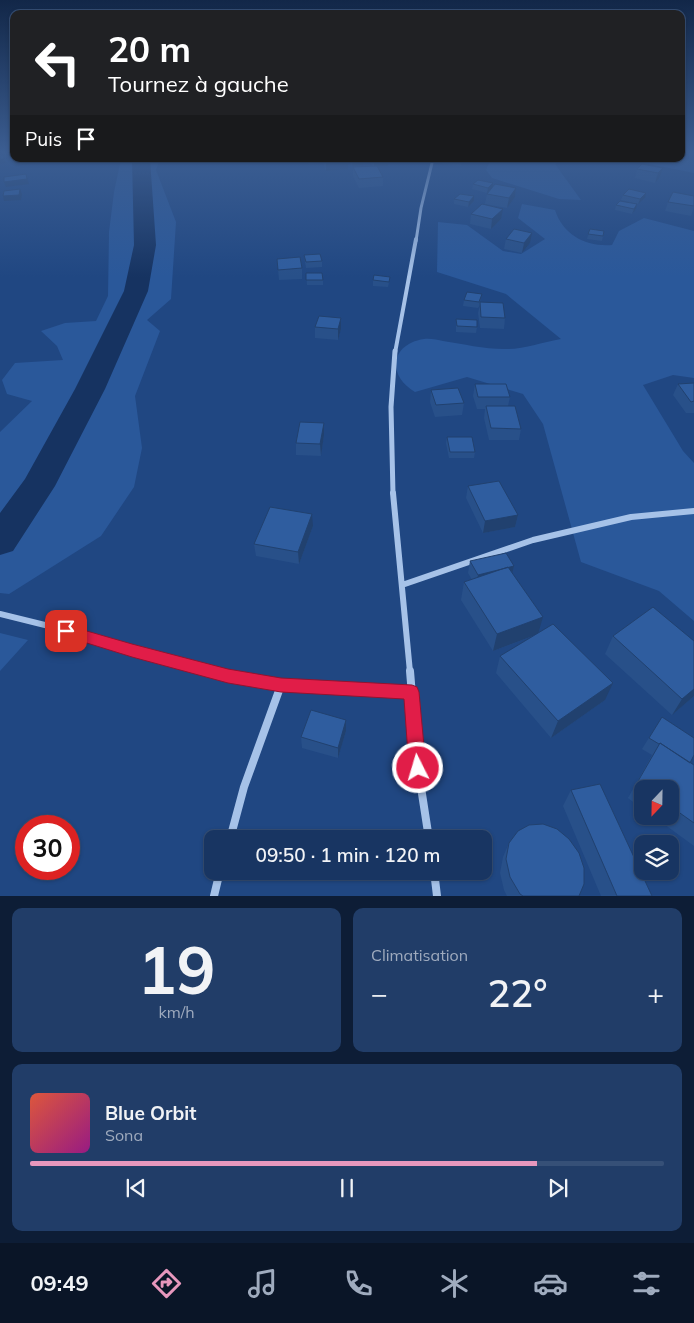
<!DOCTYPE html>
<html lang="fr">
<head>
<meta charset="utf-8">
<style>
  :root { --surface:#183562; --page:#213d68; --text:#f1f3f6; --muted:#9fabbe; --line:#365077; --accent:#e797bd }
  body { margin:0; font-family:Mulish,sans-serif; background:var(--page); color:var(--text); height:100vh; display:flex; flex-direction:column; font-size:19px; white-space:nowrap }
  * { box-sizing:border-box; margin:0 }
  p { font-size:16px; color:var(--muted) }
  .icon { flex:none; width:28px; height:28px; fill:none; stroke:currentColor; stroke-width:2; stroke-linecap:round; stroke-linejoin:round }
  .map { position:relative; height:896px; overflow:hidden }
  .drawer { display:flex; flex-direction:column; gap:12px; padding:12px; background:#0d1d36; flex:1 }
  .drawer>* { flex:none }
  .banner { position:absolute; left:10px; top:10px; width:675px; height:152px; border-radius:10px; box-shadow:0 1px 4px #0004,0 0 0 1px var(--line); background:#202124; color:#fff; overflow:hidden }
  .needle { width:32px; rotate:202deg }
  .fabs { position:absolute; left:634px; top:780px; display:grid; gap:10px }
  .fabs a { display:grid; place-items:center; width:45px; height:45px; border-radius:10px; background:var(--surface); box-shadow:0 1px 4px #0004,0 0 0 1px var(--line); font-size:25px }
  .speed { position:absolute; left:15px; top:815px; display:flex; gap:10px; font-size:25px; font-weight:700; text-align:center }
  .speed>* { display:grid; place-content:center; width:65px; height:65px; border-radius:50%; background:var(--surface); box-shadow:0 1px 4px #0004,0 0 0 1px var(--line); line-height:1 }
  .speed .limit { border:8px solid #d22; background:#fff; color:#111 }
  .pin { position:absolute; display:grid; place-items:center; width:42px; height:42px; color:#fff; margin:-21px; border-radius:10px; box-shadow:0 2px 8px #0006 }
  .me { position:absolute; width:55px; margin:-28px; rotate:355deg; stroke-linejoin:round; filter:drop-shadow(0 0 4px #0008) }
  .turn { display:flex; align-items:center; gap:18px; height:105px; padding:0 15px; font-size:22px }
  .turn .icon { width:65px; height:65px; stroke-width:2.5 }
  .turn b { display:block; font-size:35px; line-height:42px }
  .then { display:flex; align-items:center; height:48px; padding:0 15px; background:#0003; gap:10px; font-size:19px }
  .big { font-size:38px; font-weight:600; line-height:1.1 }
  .drawer .tile { flex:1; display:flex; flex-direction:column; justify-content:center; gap:8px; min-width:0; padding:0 18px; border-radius:10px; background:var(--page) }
  .drawer .dial { align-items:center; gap:0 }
  .dial b { font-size:65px; line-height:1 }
  .song { display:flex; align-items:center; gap:15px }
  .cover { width:60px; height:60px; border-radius:8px; background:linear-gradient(135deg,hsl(10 70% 55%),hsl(310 70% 35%)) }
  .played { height:5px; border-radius:2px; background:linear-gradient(90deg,var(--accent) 80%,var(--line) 80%) }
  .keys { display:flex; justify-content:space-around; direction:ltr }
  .heat { display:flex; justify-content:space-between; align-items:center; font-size:28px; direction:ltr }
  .drawer .tiles { flex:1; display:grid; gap:12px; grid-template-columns:1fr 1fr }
  .tile:last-child { grid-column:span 2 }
  .trip { position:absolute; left:204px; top:830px; width:288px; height:50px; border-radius:10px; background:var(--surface); box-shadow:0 1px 4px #0004,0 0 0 1px var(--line); font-weight:600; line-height:50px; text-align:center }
  .tab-bar { display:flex; height:80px; justify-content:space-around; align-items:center; background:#0a1527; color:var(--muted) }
  .tab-bar .icon { width:35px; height:35px }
  .tab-bar .selected { color:var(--accent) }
  .tab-bar b { font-size:22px; color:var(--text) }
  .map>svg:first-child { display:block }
  .green { fill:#2a589a }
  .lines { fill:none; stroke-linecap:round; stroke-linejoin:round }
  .river { fill:#163361; fill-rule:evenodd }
  .street-far4 { stroke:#a6c2e8; stroke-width:3 }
  .street-far3 { stroke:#a6c2e8; stroke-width:4 }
  .street-far2 { stroke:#a6c2e8; stroke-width:5 }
  .street-far1 { stroke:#a6c2e8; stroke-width:6 }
  .street { stroke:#a6c2e8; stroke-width:8 }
  .wall { fill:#285089 }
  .shaded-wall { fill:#21416f }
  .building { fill:#2f5d9f; stroke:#21416f }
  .route { fill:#e11d48; stroke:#92132f }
</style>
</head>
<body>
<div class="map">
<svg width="694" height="896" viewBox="0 0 694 896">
  <rect width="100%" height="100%" fill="#204782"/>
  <path class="green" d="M681 151H694V173L624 159H681Z
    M121 159H160L156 170 176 222 171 299 147 320 160 331 135 396 142 448 134 487 101 536 9 594 0 593V432L32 401 7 394 2 380 15 363 63 360 57 346 41 331 65 323 96 321 108 296 109 232 114 192Z
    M500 159H561L555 164 581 200 559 199 492 178 486 170 489 163Z
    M522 204 555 210C563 235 586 247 612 245L619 231 644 218 694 231V378L673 375 643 385 683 451 694 463V621L659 591 581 562 543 424 523 394 467 377 415 392C386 375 391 344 424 339 430 338 438 340 443 341 463 344 484 349 504 349 522 350 543 342 561 339L506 294 437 272 438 222 467 225 503 251 521 254 545 239 518 218Z
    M0 633 28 640 0 671Z"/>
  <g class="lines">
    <path class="river" d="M132 159H150L156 245 148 291 105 389 55 486 13 551 0 555V513L25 479 75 389 124 291 134 245Z"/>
    <path class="street-far4" d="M416 241 421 208 433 159"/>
    <path class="street-far3" d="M395 353 416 239"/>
    <path class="street-far2" d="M393 494 391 407 395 351"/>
    <path class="street-far1" d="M393 493 410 672
      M402 585 533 540 631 517 694 511
      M0 614 57 628 213 672"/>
    <path class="street" d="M208 671C275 687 343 690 412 692
      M410 671 418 768 429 839
      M230 839 244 787 281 685
      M434 871 437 896
      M214 896 220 871"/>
  </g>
  <path class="wall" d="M307 159H347L348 169 326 171 323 163 308 164Z
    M350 159H362L363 165 352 166 350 162Z
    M367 159H388V166L377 167 383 177V186L359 188 353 176V167L373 166Z
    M443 159H464L461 166 442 164Z
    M663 168 660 177 655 183 635 178 637 169Z
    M473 184 493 187 516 188 515 197 507 208 485 204 487 194 490 190 487 193 472 189Z
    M623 195 645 198 638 204 621 200Z
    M474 196V201L468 207 454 204V199Z
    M694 196V207L691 216 665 211 668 202Z
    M616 205 636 209 632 214 615 210Z
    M471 214 501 219 491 229 470 224Z
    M590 229 604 231 602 241 587 239Z
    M506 239 530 243 522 253 504 249Z
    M304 255 322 261V267L306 268Z
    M277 259 302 268V279L279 280Z
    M306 273 323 280V285H307Z
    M390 277 388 287 373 286V280Z
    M482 294 480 302 505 318 504 329 480 328 478 313 480 305 478 308 463 306 464 300Z
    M456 319 477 327 476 333 456 332Z
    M315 327 341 329 338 340 315 338Z
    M694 383V413H686L673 395 678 384Z
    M475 384 510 397 508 406 521 429 519 440H489L484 418 485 409H477L473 396Z
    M431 390 464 403 462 415 435 417 430 402Z
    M324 435 321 456 296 455V443Z
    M447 437 475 452 474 458H449L446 443Z
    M468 486 518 515 515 527 483 533 466 498Z
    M313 526 299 564 256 556 254 544Z
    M470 561 514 566 512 573 538 633 605 700 551 738 496 673 500 656 533 636 493 651 461 600 464 582 472 580 468 573Z
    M613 636 694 696 672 715 605 654Z
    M662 717 690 763 694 765V846L653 816H670V789H642V809L628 798 652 755 642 749Z
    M346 731 338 758 302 748 301 737Z
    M571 790 652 896H601L563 806Z
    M509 843 579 896H507L504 890 500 873 503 857Z"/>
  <path class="shaded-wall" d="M0 151H14V152L1 155Z
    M12 157H14V159H41L42 162 15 166Z
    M0 159H4L6 163 0 164Z
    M374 159H388V166L374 167Z
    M462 159H464L461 166Z
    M348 160V169L326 171V161Z
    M363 160V165L352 166 353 161Z
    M663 168 660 177 655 183 658 173Z
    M26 174 29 184 6 187 4 182Z
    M493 183V188L487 193 488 188Z
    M516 188 515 197 507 208 509 198Z
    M20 189 22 194 21 200 4 201 3 196Z
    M646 193 645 198 638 204 640 199Z
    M474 196V201L468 207 469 202Z
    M637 204 636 209 632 214 634 209Z
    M503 209 501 219 491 229 492 219Z
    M532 233 530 243 522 253 524 243Z
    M341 318V329L338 340V329Z
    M324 423V435L321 456 320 444Z
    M312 514 313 526 299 564 298 552Z
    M518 515 515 527 483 533 485 521Z
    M514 566 511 578 475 587 478 575Z
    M543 617 538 634 493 651 497 634Z
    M613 683 605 700 551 738 558 721Z
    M694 689V696L672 715 682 699Z
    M346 720V731L338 758V748Z"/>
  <path class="building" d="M14 151V157H12L10 152Z
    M0 155H3L4 159H0Z
    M324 159H347L348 160 326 161Z
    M351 159H362L363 160 353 161Z
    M642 164 663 168 658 173 637 169Z
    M377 166 383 177 359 179 353 167Z
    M26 174 27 179 4 182V177Z
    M478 180 493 183 488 188 473 184Z
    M495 184 516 188 509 198 487 194Z
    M20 189 19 195 3 196 4 191Z
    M629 189 646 193 640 199 623 195Z
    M673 192 694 196V206L668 202Z
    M460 194 474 196 469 202 454 199Z
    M620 201 637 204 634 209 616 205Z
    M482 204 503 209 492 219 471 214Z
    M514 229 532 233 524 243 506 239Z
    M590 229 604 231 603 236 588 234Z
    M320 254 322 261 306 262 304 255Z
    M300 257 302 268 278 270 277 259Z
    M306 273H322L323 280H306Z
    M374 275 390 277 389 282 373 280Z
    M467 292 482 294 479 302 464 300Z
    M480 302 503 303 505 318 481 317Z
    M319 316 341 318 338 329 315 327Z
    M456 319 477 320V327L457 326Z
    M694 383V401L691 402 678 384Z
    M475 384H506L510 397H478Z
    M458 388 464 403 436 405 431 390Z
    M486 406H515L521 429 491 428Z
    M300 422 324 423 320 444 296 443Z
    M447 437H472L475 452H450Z
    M499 481 518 515 485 521 468 486Z
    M270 507 312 514 298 552 254 544Z
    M506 553 514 566 478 575 470 561Z
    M508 567 543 617 497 634 464 582Z
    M653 607 694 641V689L682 699 613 636Z
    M553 624 613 683 558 721 500 656Z
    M311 710 346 720 338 748 301 737Z
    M662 717 694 738V755L690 763 660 743 659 744 649 738Z
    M660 743 694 765V823L670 806V789H646L637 783Z
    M600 784 652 896H617L571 790Z
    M543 824 557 829 569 839 579 853 584 868V884L579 896H523L520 894 510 877 506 859 509 843 518 831 529 825Z"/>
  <linearGradient id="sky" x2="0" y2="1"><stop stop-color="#122748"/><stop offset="0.55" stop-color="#3c5e92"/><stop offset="1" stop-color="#3c5e92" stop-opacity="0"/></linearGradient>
  <rect width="694" height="277" fill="url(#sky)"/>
  <path class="route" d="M66 625 132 644 228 669 281 678 412 685 417 687 419 692 426 768 424 774 418 776 412 774 409 768 404 699 281 692 228 683 132 657 61 635 59 631 61 627Z"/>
</svg>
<div class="fabs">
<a><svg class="needle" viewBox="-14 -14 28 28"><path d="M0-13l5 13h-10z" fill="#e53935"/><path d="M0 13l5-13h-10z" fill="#9fabbe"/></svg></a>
<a><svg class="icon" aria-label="layers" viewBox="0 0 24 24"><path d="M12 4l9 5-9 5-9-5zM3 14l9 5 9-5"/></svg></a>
</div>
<div class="speed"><div class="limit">30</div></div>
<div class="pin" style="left:66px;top:631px;background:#d93025"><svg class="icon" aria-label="arrive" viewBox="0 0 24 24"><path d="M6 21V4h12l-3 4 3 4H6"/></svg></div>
<svg class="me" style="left:418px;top:768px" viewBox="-20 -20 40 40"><circle r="17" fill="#e11d48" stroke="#fff" stroke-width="3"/><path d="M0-11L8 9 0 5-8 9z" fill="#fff"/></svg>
<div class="trip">09:50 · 1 min · 120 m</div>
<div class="banner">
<div class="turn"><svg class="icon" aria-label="left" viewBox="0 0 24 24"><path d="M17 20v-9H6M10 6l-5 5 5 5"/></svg><div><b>20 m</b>Tournez à gauche</div></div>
<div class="then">Puis<svg class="icon" aria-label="arrive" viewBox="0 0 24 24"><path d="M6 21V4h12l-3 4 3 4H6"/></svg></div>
</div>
</div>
<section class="drawer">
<div class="tiles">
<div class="tile dial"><b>19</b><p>km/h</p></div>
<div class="tile"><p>Climatisation</p>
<div class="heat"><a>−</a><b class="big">22°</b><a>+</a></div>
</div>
<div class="tile">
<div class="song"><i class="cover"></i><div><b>Blue Orbit</b><p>Sona</p></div></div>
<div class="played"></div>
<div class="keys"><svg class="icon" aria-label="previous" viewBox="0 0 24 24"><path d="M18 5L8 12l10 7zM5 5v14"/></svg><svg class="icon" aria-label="pause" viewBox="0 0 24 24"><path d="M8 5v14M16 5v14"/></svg><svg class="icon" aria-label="next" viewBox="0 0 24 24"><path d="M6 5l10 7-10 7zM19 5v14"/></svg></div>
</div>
</div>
</section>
<nav class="tab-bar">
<b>09:49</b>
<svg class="icon selected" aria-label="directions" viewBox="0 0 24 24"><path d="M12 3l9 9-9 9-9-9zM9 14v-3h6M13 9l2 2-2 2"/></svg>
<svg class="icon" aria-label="music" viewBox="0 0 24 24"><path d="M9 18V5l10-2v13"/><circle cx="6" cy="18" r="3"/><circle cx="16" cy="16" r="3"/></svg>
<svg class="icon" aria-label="phone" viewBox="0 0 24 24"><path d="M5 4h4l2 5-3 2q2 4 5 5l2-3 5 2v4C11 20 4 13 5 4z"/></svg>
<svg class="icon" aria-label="climate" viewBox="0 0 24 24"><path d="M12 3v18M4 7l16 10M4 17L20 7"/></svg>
<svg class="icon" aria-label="car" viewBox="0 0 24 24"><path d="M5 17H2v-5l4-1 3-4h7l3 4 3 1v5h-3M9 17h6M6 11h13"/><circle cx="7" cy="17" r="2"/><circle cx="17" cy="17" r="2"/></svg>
<svg class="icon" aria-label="filters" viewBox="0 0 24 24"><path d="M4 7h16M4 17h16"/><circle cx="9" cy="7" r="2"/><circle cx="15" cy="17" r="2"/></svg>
</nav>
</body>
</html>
